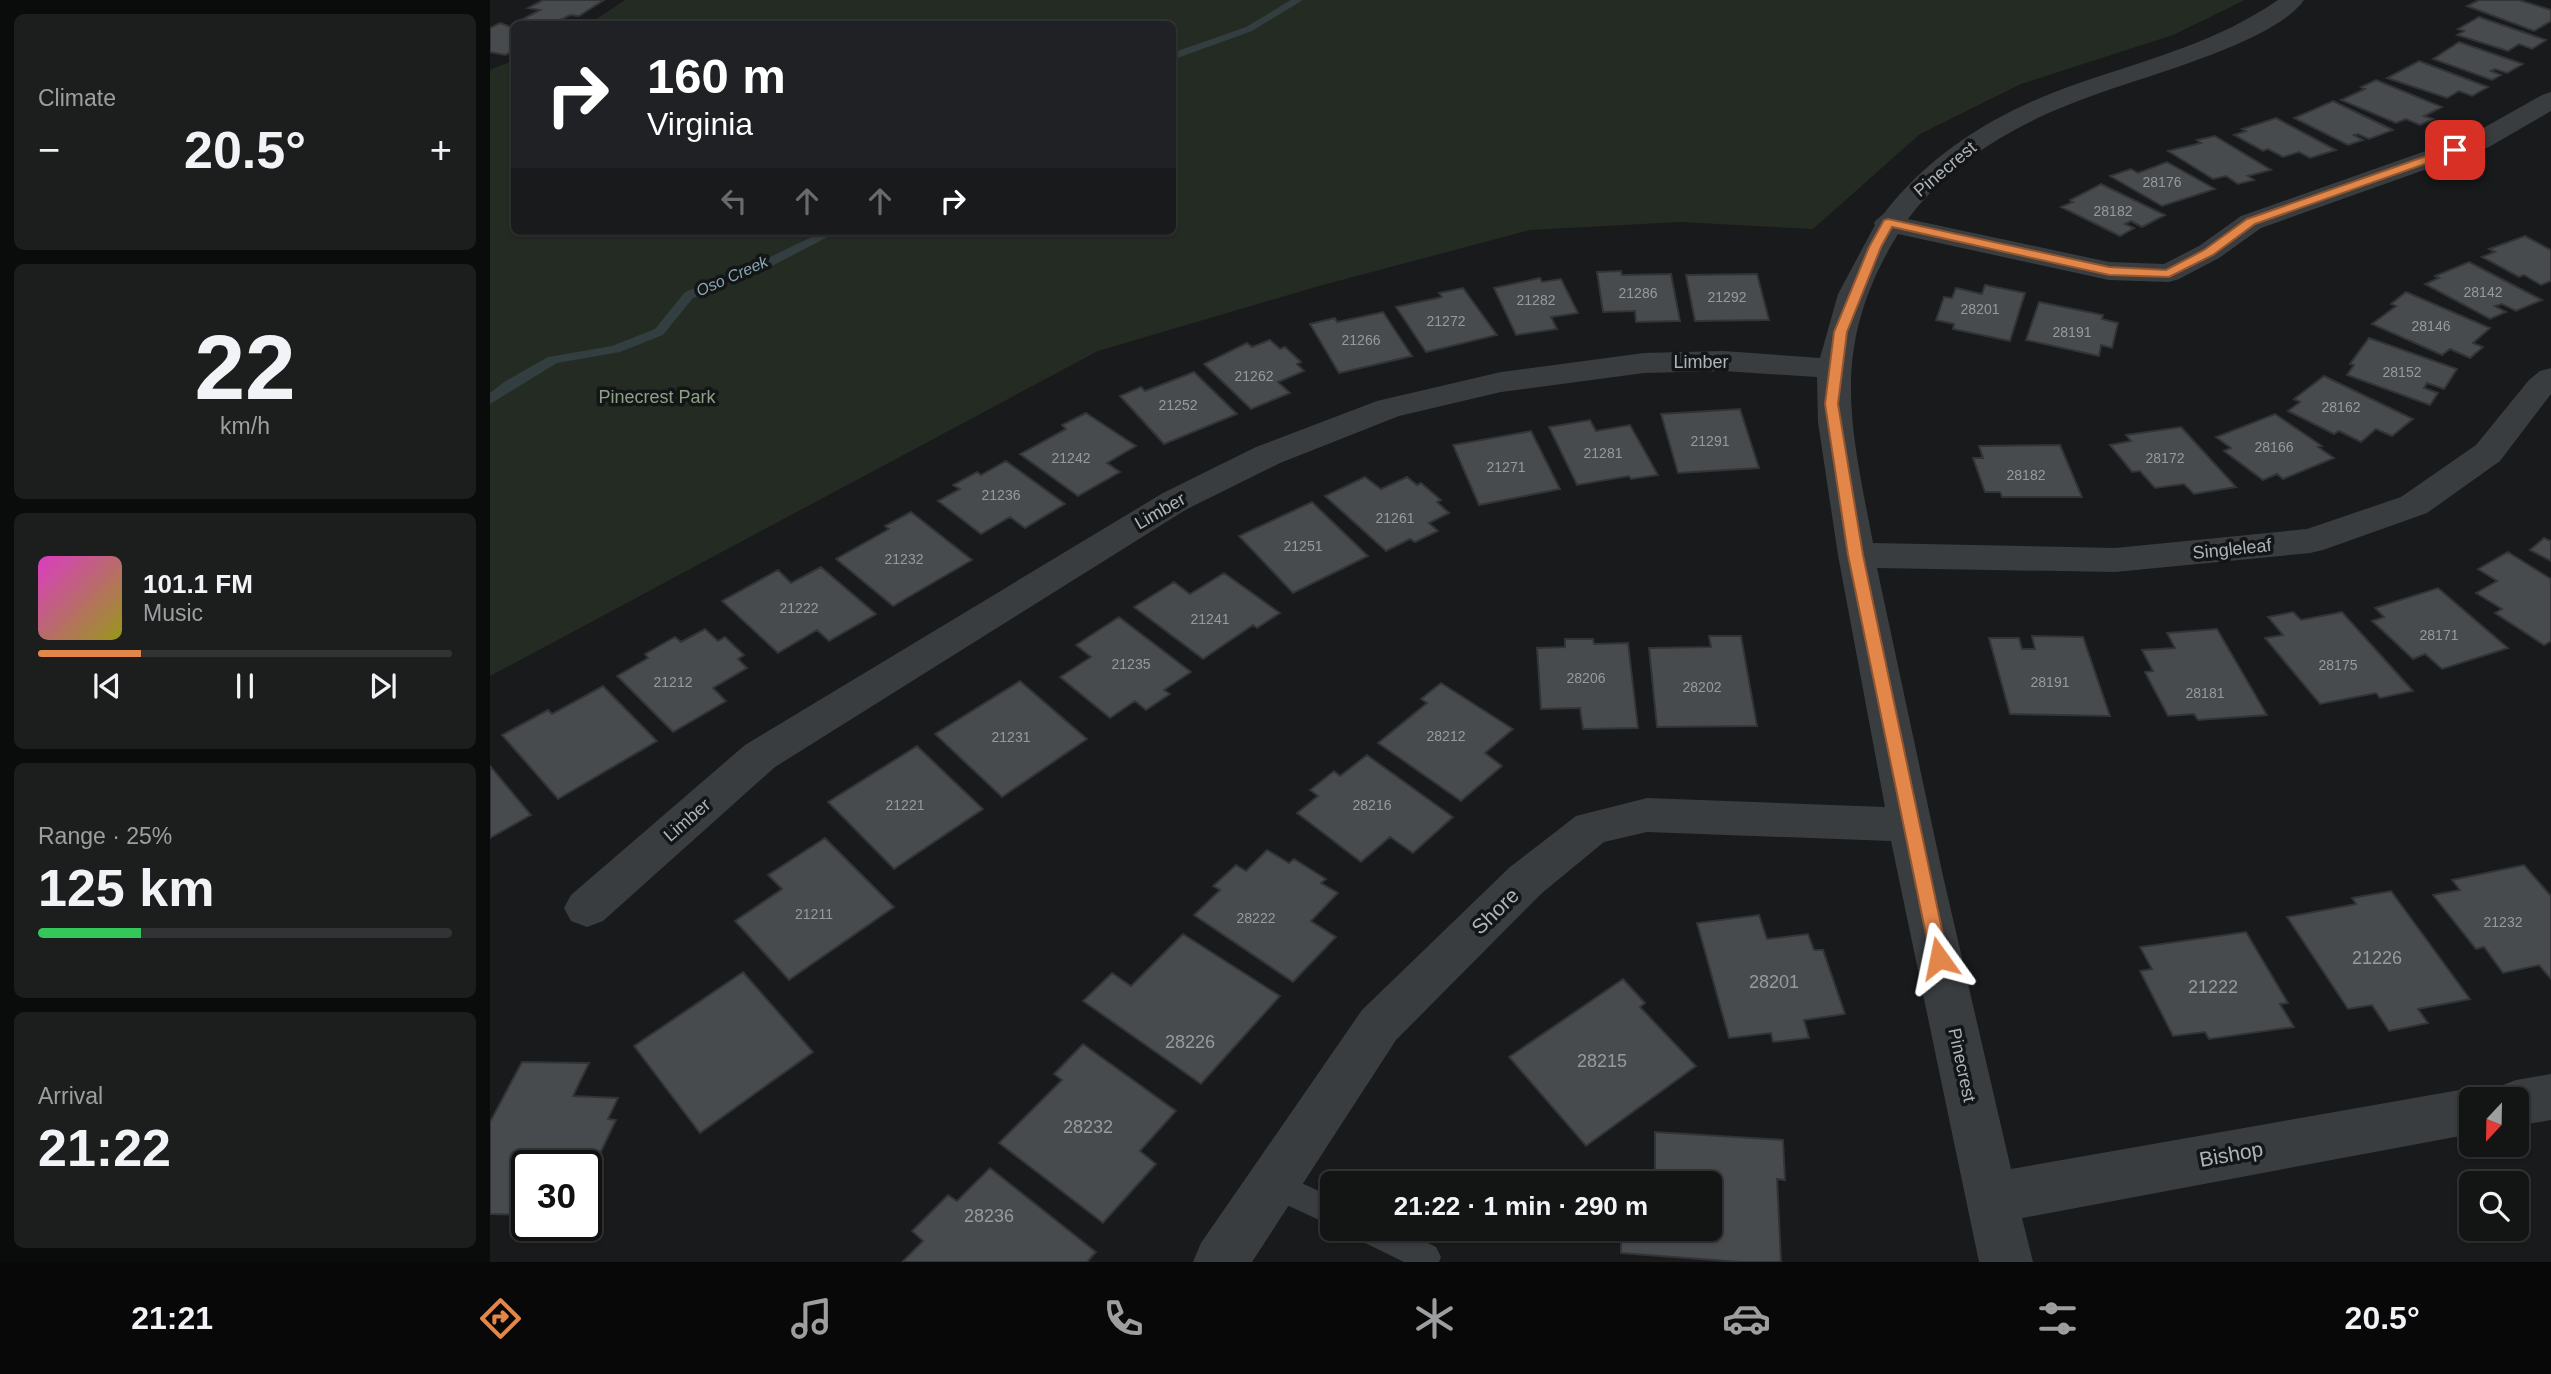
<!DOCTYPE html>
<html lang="en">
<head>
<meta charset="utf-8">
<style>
  :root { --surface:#131414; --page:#1c1d1d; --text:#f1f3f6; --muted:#9d9ea0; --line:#323334; --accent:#e2864a }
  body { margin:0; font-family:Helvetica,sans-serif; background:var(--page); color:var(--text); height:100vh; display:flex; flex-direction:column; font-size:26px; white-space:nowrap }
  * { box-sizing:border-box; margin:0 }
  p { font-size:23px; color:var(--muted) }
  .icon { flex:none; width:38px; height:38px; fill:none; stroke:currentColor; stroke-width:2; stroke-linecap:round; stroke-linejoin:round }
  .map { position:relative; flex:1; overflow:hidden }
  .drawer { display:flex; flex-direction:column; gap:14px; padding:14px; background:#0a0b0b; width:490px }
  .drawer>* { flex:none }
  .hud { position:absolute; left:21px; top:21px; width:665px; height:214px; border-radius:10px; box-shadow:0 2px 5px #0004,0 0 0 2px var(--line); background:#202124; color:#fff; overflow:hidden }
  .needle { width:46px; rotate:202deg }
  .tools { position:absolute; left:1969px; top:1087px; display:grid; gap:14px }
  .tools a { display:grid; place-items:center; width:70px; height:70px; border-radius:10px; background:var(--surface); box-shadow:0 2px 5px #0004,0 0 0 2px var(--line); font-size:35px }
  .speed { position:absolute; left:21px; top:1150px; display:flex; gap:14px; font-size:35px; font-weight:700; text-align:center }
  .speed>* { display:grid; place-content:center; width:91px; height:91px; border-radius:50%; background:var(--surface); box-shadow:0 2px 5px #0004,0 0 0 2px var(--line); line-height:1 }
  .speed .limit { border:4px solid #111; border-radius:10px; background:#fff; color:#111 }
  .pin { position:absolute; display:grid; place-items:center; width:60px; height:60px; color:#fff; margin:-30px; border-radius:14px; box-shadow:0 4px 10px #0006 }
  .me { position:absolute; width:77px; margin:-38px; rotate:348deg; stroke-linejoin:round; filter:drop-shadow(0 0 5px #0008) }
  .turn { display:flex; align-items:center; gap:24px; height:147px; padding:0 21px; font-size:32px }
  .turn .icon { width:91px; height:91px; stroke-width:2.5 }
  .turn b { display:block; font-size:49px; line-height:60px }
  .lanes { display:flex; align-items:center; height:66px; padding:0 21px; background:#0003; justify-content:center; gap:35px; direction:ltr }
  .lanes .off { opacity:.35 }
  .big { font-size:52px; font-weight:800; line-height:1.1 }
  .drawer .widget { flex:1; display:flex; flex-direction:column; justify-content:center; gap:10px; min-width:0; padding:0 24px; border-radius:10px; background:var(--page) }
  .drawer .dial { align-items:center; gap:0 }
  .dial b { font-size:91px; line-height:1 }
  .song { display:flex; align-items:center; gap:21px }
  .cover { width:84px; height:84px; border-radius:10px; background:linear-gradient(135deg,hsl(310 70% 55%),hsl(60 70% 35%)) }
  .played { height:7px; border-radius:4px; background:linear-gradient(90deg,var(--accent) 25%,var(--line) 25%) }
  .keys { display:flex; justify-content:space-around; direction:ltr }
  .heat { display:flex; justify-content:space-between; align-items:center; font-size:38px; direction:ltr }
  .charge { height:10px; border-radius:5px; background:linear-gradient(90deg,#34c759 25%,var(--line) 0) }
  .trip { position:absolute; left:830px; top:1171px; width:402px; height:70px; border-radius:10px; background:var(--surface); box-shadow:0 2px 5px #0004,0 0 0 2px var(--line); font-weight:800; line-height:70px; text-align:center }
  .menu { display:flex; height:112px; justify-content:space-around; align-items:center; background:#080808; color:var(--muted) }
  .menu .icon { width:49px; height:49px }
  .menu .selected { color:var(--accent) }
  .menu b { font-size:32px; color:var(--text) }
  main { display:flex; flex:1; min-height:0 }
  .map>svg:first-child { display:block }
  .green { fill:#242b23 }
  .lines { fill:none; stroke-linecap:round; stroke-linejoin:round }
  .stream { fill:#323e40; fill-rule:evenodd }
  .building { fill:#484b4d; stroke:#333437; stroke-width:2 }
  .lane { fill:#3a3d40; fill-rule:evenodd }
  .street { fill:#3a3d40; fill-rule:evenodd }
  .route { fill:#e2864a; stroke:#935730; stroke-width:2 }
  .labels { text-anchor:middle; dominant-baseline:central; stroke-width:7; stroke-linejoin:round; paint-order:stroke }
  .number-label { font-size:14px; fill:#949a9e }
  .far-water-label { font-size:16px; font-style:italic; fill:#87a9b1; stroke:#141516 }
  .street-label { font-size:18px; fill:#adb4b9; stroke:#141516 }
  .park-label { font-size:18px; fill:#8ca286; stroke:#141516 }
  .near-number-label { font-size:18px; fill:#949a9e }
  .near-street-label { font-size:21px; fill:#adb4b9; stroke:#141516 }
</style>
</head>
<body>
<main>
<section class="drawer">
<div class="widget"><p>Climate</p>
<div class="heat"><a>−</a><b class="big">20.5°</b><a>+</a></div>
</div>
<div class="widget dial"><b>22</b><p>km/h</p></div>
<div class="widget">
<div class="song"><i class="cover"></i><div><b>101.1 FM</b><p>Music</p></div></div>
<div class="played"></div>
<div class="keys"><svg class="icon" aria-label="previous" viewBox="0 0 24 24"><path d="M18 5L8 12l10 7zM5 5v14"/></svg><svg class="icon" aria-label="pause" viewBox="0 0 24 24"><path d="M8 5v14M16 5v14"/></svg><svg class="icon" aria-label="next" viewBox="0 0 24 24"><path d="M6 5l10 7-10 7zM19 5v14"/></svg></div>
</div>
<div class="widget"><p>Range · 25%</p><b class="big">125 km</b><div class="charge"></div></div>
<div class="widget"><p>Arrival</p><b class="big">21:22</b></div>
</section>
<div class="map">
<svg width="2061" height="1262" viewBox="0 0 2061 1262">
  <rect width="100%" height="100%" fill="#191a1b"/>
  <path class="green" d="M135 0H1755L1683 35 1531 84 1430 134 1323 229 1190 222 1040 230 829 286 608 351 0 676V70L24 60V231H682V24H99Z"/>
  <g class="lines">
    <path class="stream" d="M801 0H813L762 31 682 60V53L756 27Z
      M334 231H349L282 266 203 298 173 335 130 352 67 363 0 404V393L14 382 58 357 122 346 165 329 195 292 274 260Z"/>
  </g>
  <path class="building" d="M53 0H114L89 16 80 15 62 24 29 21 50 10 38 8Z
    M1989 0H2029L2061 10V21L2044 31 1977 6Z
    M1989 17 2056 40 2042 49 2029 44 2018 51 1967 35 1974 31 1968 29Z
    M10 23 24 28V51L15 55 0 52V28Z
    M1969 42 2033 64 2017 73 2005 69 2001 71 2011 75 2002 80 1943 59Z
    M1929 61 1998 87 1982 96 1969 91 1957 98 1897 78Z
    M1886 80 1952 107 1934 116 1943 119 1930 125 1916 119 1906 123 1851 100 1875 89 1871 87Z
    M1843 101 1903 130 1879 139 1868 134 1864 135 1873 140 1858 145 1804 118Z
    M1786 118 1846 150 1820 158 1809 152 1793 157 1778 149 1773 151 1744 135 1756 131 1752 129Z
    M1725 136 1781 170 1758 176 1764 180 1748 184 1736 176 1723 179 1678 151 1711 143 1707 140Z
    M1677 162 1725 189 1672 206 1620 176 1641 169 1648 173Z
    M1611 184 1675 215 1652 227 1641 221 1635 224 1644 228 1630 236 1571 207 1583 202 1580 200Z
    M2035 236 2061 250V281L2051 285 2034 275 2029 277 1992 257 2005 252 1999 249Z
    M1979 262 2052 300 2026 311 2012 304 2005 306 2016 312 2000 319 1935 284 1949 278 1945 276Z
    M1131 271 1132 275 1181 274 1190 321 1146 322 1145 311 1113 312 1107 272Z
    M1267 274 1279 320 1205 321 1196 275Z
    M1050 278 1052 282 1071 279 1088 313 1061 317 1067 329 1026 335 1004 288Z
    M1495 285 1535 293 1520 341 1463 329 1464 324 1446 320 1454 297 1462 298 1466 288 1492 294Z
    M973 288 1007 335 936 352 906 307 952 297 949 293Z
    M1916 292 2000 328 1983 343 1993 347 1980 358 1960 349 1952 355 1882 324 1906 306 1901 304Z
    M1549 302 1613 315 1612 319 1628 323 1622 348 1611 345 1609 356 1536 340Z
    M893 312 922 356 849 373 820 324 845 318 847 322Z
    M1879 338 1967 369 1954 389 1937 383 1934 388 1948 393 1940 405 1857 375 1864 365 1860 364Z
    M780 340 790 349 795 347 811 362 807 364 814 371 788 382 800 393 761 409 714 364 757 343 762 347Z
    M704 372 747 414 674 444 630 396 651 387 655 391Z
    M1834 376 1923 419 1902 436 1886 429 1871 442 1849 431 1844 434 1798 411 1810 402 1804 399Z
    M1250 409 1269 468 1188 473 1171 414Z
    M596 413 646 446 617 463 630 472 588 496 530 454 576 429 572 425Z
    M1785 414 1832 446 1828 447 1844 458 1793 479 1787 474 1773 480 1734 451 1741 448 1726 437Z
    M1100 420 1106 431 1140 425 1168 475 1141 479 1139 476 1087 485 1059 427Z
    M1691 427 1746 487 1704 494 1694 484 1665 488 1650 471 1642 472 1620 445 1641 441 1636 435Z
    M1041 431 1070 489 989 505 963 445Z
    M1570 445 1592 497H1512L1510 492H1495L1483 458H1493L1489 446Z
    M516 461 575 504 535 528 520 517 491 534 448 501 470 489 463 485 487 472 491 475Z
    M875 477 891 489 917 477 927 485 931 483 951 500 947 502 959 513 939 523 948 531 925 542 920 539 896 551 835 496Z
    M822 502 878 556 803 593 749 536Z
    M421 512 482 560 403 606 346 559 399 529 395 526Z
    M2054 538 2061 541V561L2040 550Z
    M2018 552 2061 579V641L2054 645 2005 613 2012 609 1986 593 2007 581 1988 569Z
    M331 567 386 614 339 641 327 630 288 653 232 601 288 570 301 583Z
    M734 573 790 613 767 628 763 625 713 659 644 607 684 582 700 594Z
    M1948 588 2018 648 1952 669 1935 654 1923 659 1882 621 1894 617 1885 608Z
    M1803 612 1811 620 1852 612 1923 691 1890 698 1886 693 1830 704 1775 638 1793 635 1778 617Z
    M629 617 701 672 674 690 680 694 656 710 645 701 620 718 570 677 601 657 586 645Z
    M215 629 228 641 235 637 254 655 248 659 257 668 223 688 236 701 183 732 127 676 158 658 155 654 185 637 191 642Z
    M1727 629 1777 715 1708 720 1704 714 1678 716 1655 672 1663 671 1652 650 1685 648 1677 633Z
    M1219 636H1251L1267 726 1167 727 1159 648 1221 647Z
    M1542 636 1593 637 1620 716 1520 714 1499 638H1529L1532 649H1545Z
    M1075 639H1103L1104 644 1138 643 1148 728 1093 729 1090 708 1051 709 1047 648 1075 647Z
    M530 681 597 739 512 797 445 734Z
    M951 683 1023 729 995 753 1012 766 971 801 888 743 937 703 931 699Z
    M113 686 167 741 68 799 12 735 58 710 62 714Z
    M427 746 493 809 404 869 338 802Z
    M877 755 963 817 923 853 900 837 871 862 807 813 828 796 820 790 844 771 850 776Z
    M0 766 41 815 0 838Z
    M335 838 404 907 299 980 245 921 292 889 278 875Z
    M777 850 799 863 804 859 836 879 831 883 848 893 821 921 846 937 803 982 704 915 730 890 723 886 746 865 756 871Z
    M2034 865 2061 896V979L2049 965 2013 973 1994 947 1986 949 1943 895 1970 890 1962 880Z
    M1901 891 1980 999 1928 1009 1938 1023 1899 1031 1882 1005 1858 1009 1797 917 1866 904 1862 898Z
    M1269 915 1277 939 1318 934 1324 950H1333L1355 1014 1314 1020 1319 1038 1283 1042 1281 1033 1239 1038 1207 923Z
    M1756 932 1798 1003 1790 1004 1804 1027 1719 1039 1715 1032 1683 1036 1650 971 1662 969 1650 947Z
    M693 934 790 996 711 1084 593 1001 622 973 641 986Z
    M253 972 323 1052 210 1133 144 1046Z
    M1133 979 1155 1003 1150 1007 1206 1066 1096 1146 1019 1057Z
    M593 1044 686 1111 650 1151 666 1164 613 1223 509 1143 572 1080 564 1074Z
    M32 1062 99 1063 83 1096 128 1098 118 1119 126 1120 104 1166H37L36 1215 0 1214V1122Z
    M1165 1132 1293 1140 1295 1180 1287 1179 1291 1262H1250L1131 1253V1228H1220V1183H1132V1179L1165 1181Z
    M500 1168 606 1252 597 1262H412L433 1241 422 1231 458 1195 467 1201Z"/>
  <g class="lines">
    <path class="lane" d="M783 1170 842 1197V1226L773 1194 769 1184 773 1174Z
      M861 1228H908L946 1247 951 1257 949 1262H914L865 1238Z"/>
    <path class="street" d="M1788 0H1814C1785 42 1656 76 1607 94 1535 119 1464 157 1418 219L1619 262 1674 264 1709 246 1751 216 1981 135 2052 95 2061 92V111L1999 147 1771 228 1729 258 1689 279 1679 282 1619 280 1408 234C1339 347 1360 422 1383 543L1625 548 1817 529 1911 497 1986 445 2039 380 2050 371 2061 368V394L2010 461 1937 513 1833 550 1820 553 1625 572 1387 568 1453 876 1521 1169 1981 1088 1999 1094 2001 1099H1981V1134L1532 1218 1543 1262H1489L1401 841 1157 832 1114 842 1052 893 906 1040 762 1262H703L711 1243 872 1010 1020 867 1086 816 1157 798 1395 807 1348 555 1328 422 1327 377 1233 371 1154 373 1011 392 909 416 790 463 697 509 285 767 113 921 97 927 81 921 74 908 81 895 255 745 673 493 766 447 887 401 1011 372 1154 353 1233 351 1330 358 1348 294 1385 225 1384 223C1387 218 1391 217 1395 212 1445 148 1515 108 1592 82 1660 59 1729 41 1788 0Z
      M2061 1074V1120L2026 1126V1099H2003L2008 1087 2026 1080Z"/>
  </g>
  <path class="route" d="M1965 146 1970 150 1969 152 1765 224 1723 255 1679 277 1619 275 1402 227 1391 247 1357 332 1348 404 1373 555 1458 958 1455 964 1449 967 1442 964 1358 555 1335 404 1344 332 1379 247 1394 220 1398 219 1619 267 1676 270 1714 250 1757 219Z"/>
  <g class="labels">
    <g class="number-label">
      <text x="1672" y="182">28176</text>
      <text x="1623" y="211">28182</text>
      <text x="1993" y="292">28142</text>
      <text x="1148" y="293">21286</text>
      <text x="1237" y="297">21292</text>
      <text x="1046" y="300">21282</text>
      <text x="1490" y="309">28201</text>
      <text x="956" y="321">21272</text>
      <text x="1941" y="326">28146</text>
      <text x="1582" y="332">28191</text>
      <text x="871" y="340">21266</text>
      <text x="1912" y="372">28152</text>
      <text x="764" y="376">21262</text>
      <text x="688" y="405">21252</text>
      <text x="1851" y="407">28162</text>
      <text x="1220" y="441">21291</text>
      <text x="1784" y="447">28166</text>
      <text x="1113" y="453">21281</text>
      <text x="581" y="458">21242</text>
      <text x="1675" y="458">28172</text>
      <text x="1016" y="467">21271</text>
      <text x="1536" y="475">28182</text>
      <text x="511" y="495">21236</text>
      <text x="905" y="518">21261</text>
      <text x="813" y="546">21251</text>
      <text x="414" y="559">21232</text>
      <text x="309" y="608">21222</text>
      <text x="720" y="619">21241</text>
      <text x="1949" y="635">28171</text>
      <text x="641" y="664">21235</text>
      <text x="1848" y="665">28175</text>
      <text x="1096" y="678">28206</text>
      <text x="183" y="682">21212</text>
      <text x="1560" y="682">28191</text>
      <text x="1212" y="687">28202</text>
      <text x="1715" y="693">28181</text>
      <text x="956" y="736">28212</text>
      <text x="521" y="737">21231</text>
      <text x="415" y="805">21221</text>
      <text x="882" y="805">28216</text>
      <text x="324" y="914">21211</text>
      <text x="766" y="918">28222</text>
      <text x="2013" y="922">21232</text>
    </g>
    <g class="far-water-label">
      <text transform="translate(242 276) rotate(-24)">Oso Creek</text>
    </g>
    <g class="street-label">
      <text transform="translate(1455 169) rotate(-40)">Pinecrest</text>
      <text x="1211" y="362">Limber</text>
      <text transform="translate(670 511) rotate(-30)">Limber</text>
      <text transform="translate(1742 549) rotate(-6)">Singleleaf</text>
      <text transform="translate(197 820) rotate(-41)">Limber</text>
      <text transform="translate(1472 1065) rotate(78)">Pinecrest</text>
    </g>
    <g class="park-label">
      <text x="167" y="397">Pinecrest Park</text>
    </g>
    <g class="near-number-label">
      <text x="1887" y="958">21226</text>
      <text x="1284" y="982">28201</text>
      <text x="1723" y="987">21222</text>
      <text x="700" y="1042">28226</text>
      <text x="1112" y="1061">28215</text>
      <text x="598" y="1127">28232</text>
      <text x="499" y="1216">28236</text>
    </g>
    <g class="near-street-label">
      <text transform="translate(1005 911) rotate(-44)">Shore</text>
      <text transform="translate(1741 1154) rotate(-10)">Bishop</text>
    </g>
  </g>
</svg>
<div class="tools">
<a><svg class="needle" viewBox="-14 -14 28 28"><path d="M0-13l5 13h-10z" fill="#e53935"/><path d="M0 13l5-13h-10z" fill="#9d9ea0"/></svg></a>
<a><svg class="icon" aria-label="search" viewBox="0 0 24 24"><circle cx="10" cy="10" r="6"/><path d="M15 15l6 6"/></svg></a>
</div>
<div class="speed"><div class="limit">30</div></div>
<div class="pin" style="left:1965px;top:150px;background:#d93025"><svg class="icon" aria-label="arrive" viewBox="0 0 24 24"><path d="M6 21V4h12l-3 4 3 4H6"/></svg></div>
<svg class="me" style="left:1449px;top:958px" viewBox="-20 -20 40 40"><path d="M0-17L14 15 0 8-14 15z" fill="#e2864a" stroke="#fff" stroke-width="4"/></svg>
<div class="trip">21:22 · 1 min · 290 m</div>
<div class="hud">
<div class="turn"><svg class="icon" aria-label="right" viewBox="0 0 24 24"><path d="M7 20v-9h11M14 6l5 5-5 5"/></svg><div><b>160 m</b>Virginia</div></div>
<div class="lanes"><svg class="icon off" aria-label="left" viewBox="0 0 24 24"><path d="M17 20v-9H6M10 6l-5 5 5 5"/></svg><svg class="icon off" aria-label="ahead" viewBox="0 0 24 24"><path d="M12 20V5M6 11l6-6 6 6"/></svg><svg class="icon off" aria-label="ahead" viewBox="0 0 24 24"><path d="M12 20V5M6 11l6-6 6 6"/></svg><svg class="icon" aria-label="right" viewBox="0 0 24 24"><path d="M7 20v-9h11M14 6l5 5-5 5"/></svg></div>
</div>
</div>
</main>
<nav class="menu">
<b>21:21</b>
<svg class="icon selected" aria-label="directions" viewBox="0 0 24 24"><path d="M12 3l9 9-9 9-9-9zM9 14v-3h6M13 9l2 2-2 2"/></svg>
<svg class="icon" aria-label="music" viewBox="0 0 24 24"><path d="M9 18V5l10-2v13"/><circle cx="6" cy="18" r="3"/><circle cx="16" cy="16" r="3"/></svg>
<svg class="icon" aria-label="phone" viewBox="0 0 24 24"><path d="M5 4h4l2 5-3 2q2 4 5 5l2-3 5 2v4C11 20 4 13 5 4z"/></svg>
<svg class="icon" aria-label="climate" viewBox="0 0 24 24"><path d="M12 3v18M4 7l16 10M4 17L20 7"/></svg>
<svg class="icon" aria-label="car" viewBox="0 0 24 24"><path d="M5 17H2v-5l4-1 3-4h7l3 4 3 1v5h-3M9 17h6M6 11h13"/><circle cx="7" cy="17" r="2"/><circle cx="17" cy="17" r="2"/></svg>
<svg class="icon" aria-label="filters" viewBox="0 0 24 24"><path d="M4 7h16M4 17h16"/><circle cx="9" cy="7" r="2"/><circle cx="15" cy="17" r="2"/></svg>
<b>20.5°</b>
</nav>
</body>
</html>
